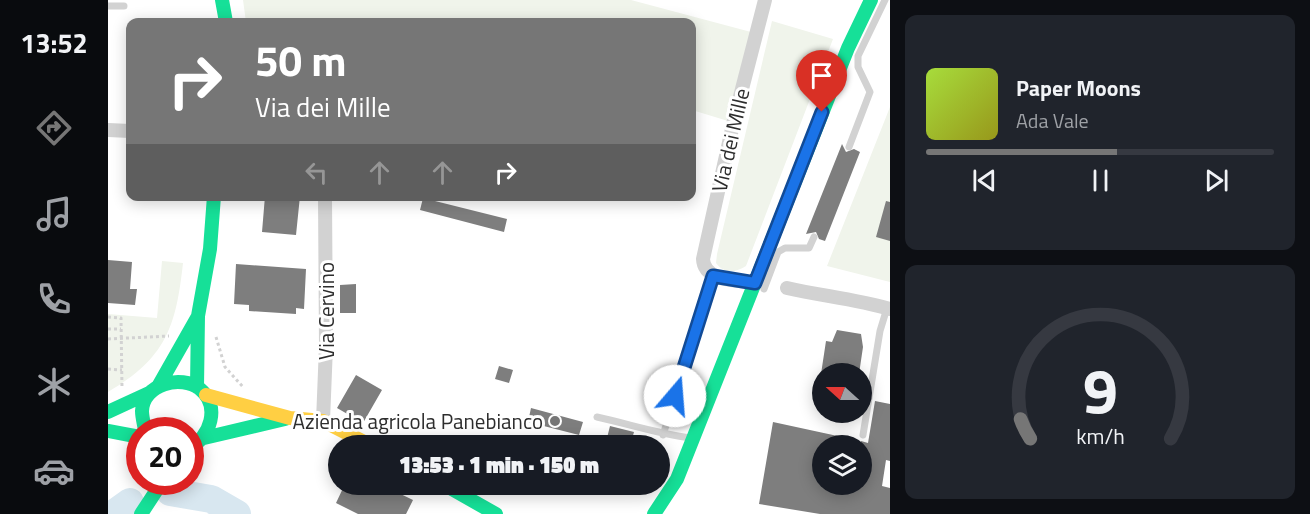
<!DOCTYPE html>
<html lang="it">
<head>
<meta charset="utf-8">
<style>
  :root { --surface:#171b24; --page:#20242c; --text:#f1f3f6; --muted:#9ea1a6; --line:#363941; --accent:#767676 }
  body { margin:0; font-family:"Titillium Web",sans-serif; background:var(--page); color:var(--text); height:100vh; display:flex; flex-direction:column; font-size:22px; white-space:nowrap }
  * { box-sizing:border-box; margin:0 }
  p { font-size:20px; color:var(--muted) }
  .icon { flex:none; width:33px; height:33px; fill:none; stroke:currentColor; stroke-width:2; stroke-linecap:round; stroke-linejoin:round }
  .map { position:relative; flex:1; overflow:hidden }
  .sheet { display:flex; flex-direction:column; gap:15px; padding:15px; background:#0d0f14; width:420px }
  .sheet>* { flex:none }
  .top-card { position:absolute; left:18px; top:18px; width:570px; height:183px; border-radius:12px; box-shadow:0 3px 15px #0003; background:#767676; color:#fff; overflow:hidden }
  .needle { width:39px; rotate:291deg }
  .tools { position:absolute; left:704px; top:363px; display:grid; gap:12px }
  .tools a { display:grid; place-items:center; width:60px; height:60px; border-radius:50%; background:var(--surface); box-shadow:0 3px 15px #0003; font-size:30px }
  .speed { position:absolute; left:18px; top:417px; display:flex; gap:12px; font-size:30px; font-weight:700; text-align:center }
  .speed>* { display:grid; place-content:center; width:78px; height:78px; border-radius:50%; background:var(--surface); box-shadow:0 3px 15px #0003; line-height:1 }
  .speed .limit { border:9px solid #d22; background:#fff; color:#111 }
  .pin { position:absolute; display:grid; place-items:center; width:51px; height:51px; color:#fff; margin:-62px -26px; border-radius:50% 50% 50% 0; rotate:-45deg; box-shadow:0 0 6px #0007 }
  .pin .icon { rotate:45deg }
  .me { position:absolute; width:66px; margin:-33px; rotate:18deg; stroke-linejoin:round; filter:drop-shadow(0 0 4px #0008) }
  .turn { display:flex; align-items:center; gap:21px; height:126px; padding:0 30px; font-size:27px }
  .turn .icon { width:78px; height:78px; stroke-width:2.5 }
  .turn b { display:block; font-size:42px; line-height:51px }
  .lanes { display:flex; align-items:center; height:57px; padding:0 30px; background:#0003; justify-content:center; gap:30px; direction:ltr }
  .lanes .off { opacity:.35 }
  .sheet .widget { flex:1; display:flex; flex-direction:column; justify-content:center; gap:9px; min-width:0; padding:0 21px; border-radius:12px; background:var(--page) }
  .sheet .dial { align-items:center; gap:0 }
  .dial svg { height:156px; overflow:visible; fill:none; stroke:var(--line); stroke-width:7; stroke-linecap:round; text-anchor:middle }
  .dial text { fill:var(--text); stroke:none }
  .song { display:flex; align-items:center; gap:18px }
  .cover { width:72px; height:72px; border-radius:9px; background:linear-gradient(135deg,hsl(80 70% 55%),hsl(60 70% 35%)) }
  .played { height:6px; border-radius:3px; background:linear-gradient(90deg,var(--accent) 55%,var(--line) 55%) }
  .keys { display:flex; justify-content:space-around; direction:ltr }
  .trip { position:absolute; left:220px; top:435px; width:342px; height:60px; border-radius:30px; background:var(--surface); box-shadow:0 3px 15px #0003; font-weight:800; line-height:60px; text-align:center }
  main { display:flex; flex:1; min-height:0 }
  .tab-bar { display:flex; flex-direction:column; width:108px; justify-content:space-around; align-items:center; background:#090b0e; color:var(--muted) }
  .tab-bar .icon { width:42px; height:42px }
  .tab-bar .selected { color:var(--accent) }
  .tab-bar b { font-size:27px; color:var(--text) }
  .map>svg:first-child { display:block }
  .green { fill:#f0f4eb }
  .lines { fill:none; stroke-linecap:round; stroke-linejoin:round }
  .river { stroke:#d8e7f0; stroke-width:28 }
  .building { fill:#7e7e7e }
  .path { stroke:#d2d2d2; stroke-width:3; stroke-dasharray:3 3; stroke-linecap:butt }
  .lane { stroke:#d2d2d2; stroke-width:7 }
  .street { stroke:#d2d2d2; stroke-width:14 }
  .fast { stroke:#16e098; stroke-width:14 }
  .slow { stroke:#ffcf43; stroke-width:14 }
  .route-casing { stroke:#114b97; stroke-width:15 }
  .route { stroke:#1a73e8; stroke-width:10 }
  .poi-dot { fill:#767676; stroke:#fff; stroke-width:2 }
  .labels { text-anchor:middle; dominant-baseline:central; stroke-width:6; stroke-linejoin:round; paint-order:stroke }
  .street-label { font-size:21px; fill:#2d2d2d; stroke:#fff }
  .poi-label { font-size:21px; fill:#2d2d2d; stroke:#fff; text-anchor:end }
</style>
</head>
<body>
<main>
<nav class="tab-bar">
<b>13:52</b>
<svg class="icon selected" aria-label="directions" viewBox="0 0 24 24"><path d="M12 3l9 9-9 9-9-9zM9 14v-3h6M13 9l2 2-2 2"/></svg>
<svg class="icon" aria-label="music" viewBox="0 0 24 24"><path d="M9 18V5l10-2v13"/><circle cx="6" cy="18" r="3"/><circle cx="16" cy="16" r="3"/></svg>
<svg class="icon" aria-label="phone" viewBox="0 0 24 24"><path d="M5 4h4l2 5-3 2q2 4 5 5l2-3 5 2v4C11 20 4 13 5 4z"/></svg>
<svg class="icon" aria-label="climate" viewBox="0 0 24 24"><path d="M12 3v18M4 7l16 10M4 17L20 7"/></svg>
<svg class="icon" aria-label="car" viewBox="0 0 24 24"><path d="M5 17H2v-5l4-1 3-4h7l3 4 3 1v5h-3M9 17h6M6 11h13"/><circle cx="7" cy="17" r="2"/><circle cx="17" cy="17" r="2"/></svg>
</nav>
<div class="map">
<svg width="782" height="514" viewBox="0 0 782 514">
  <rect width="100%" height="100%" fill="#fff"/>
  <path class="green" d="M135 0H523L643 32 620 121 584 110V22H138Z
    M664 21 725 39 638 266C627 273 616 274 608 263L609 254Z
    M782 107V282L719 266Z
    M54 261 75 263C68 327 58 358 0 392V314L49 318Z"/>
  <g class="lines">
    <path class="river" d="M62 492 103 499 129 514
      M5 514 22 502"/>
  </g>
  <path class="building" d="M734 144 738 152 746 149 752 152 717 241 711 239 708 232 698 234Z
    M157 196H192L188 235 154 232Z
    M315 198 399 219 396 232 312 210Z
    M778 201 782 202V241L768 237Z
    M0 260 24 262 22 289H29L27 305 0 303Z
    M128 264 198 269 196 309 188 308V314L141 311V305L126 304Z
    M248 284V313H232V285Z
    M729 330 753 334 755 347 751 374H713L718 341 724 342Z
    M391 366 405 370 401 383 387 379Z
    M248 375 274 390 255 423 229 408Z
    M767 401 782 404V461L778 460 774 486 782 488V514H712L651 504 665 422 748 440 747 446H714V484H753V441L760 443Z
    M423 408 475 422 471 435 420 422Z
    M502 426 526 432 522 446H497Z
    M237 484H272L305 500 298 514H250L228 503Z"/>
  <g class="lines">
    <path class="path" d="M0 317 13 318 14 388
      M0 329H13
      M108 337 117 367 135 387
      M0 339 61 336
      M0 369 14 370"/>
    <path class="lane" d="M0 6H16
      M741 147 762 92 750 67V56L777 0
      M656 289 670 252 677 248H701L706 237
      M489 417C521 424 551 434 583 438
      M555 435 605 276
      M755 435 772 331 779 308"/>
    <path class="street" d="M0 130 22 131
      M647 283C630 280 596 282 595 259L626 120 657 0
      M679 288C714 296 747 299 782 309
      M215 421 218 346 217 196"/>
    <path class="fast" d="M114 0 118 22
      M51 385 89 318
      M89 387 90 316 102 249 106 196
      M0 412 41 393
      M37 430C36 424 34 417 34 411 35 384 73 374 92 389 113 406 102 437 82 448
      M0 431 32 437
      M96 438 177 419
      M335 484 388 514
      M33 514 54 482
      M546 514 569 479 740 48 763 0"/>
    <path class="slow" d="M98 395 182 418 215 421 264 446"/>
  </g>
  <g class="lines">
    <defs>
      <path id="route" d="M567 396 605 276 647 283 714 112"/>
    </defs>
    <use href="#route" class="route-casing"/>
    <use href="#route" class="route"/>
  </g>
  <circle class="poi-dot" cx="447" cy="421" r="6"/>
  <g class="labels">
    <g class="street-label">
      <text transform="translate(622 140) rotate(-77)">Via dei Mille</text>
      <text transform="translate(218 311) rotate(-90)">Via Cervino</text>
    </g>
    <g class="poi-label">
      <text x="435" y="421">Azienda agricola Panebianco</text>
    </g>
  </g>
</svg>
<div class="tools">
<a><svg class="needle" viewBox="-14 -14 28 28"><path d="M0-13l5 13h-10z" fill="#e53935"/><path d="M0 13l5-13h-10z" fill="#9ea1a6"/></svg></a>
<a><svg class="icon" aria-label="layers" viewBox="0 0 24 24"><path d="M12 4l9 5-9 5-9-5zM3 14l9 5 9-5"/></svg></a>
</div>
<div class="speed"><div class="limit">20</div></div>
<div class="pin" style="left:714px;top:112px;background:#d93025"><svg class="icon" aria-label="arrive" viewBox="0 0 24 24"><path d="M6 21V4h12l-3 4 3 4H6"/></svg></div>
<svg class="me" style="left:567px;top:396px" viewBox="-20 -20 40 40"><circle r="19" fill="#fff"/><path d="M0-13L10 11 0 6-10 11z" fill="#1a73e8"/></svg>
<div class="trip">13:53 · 1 min · 150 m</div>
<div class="top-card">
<div class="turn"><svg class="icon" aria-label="right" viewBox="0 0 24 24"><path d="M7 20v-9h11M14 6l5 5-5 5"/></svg><div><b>50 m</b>Via dei Mille</div></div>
<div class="lanes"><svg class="icon off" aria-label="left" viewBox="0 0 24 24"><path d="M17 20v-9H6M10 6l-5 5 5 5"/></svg><svg class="icon off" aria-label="ahead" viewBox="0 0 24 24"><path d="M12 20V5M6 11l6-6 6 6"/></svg><svg class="icon off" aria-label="ahead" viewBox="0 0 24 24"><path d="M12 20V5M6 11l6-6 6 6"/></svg><svg class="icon" aria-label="right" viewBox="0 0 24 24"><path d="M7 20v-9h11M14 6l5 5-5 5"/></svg></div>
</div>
</div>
<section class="sheet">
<div class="widget">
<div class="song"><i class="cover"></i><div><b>Paper Moons</b><p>Ada Vale</p></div></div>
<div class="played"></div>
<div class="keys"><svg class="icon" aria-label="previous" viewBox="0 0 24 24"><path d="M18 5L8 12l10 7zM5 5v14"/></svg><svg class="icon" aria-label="pause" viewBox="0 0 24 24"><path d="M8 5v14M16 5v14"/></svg><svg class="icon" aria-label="next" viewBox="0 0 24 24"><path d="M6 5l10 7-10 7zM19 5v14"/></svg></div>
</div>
<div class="widget dial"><svg viewBox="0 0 100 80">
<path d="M14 69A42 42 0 1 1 86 69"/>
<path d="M14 69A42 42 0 0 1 9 59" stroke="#767676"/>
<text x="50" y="56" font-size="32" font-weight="700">9</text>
<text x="50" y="72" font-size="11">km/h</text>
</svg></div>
</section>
</main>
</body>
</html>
